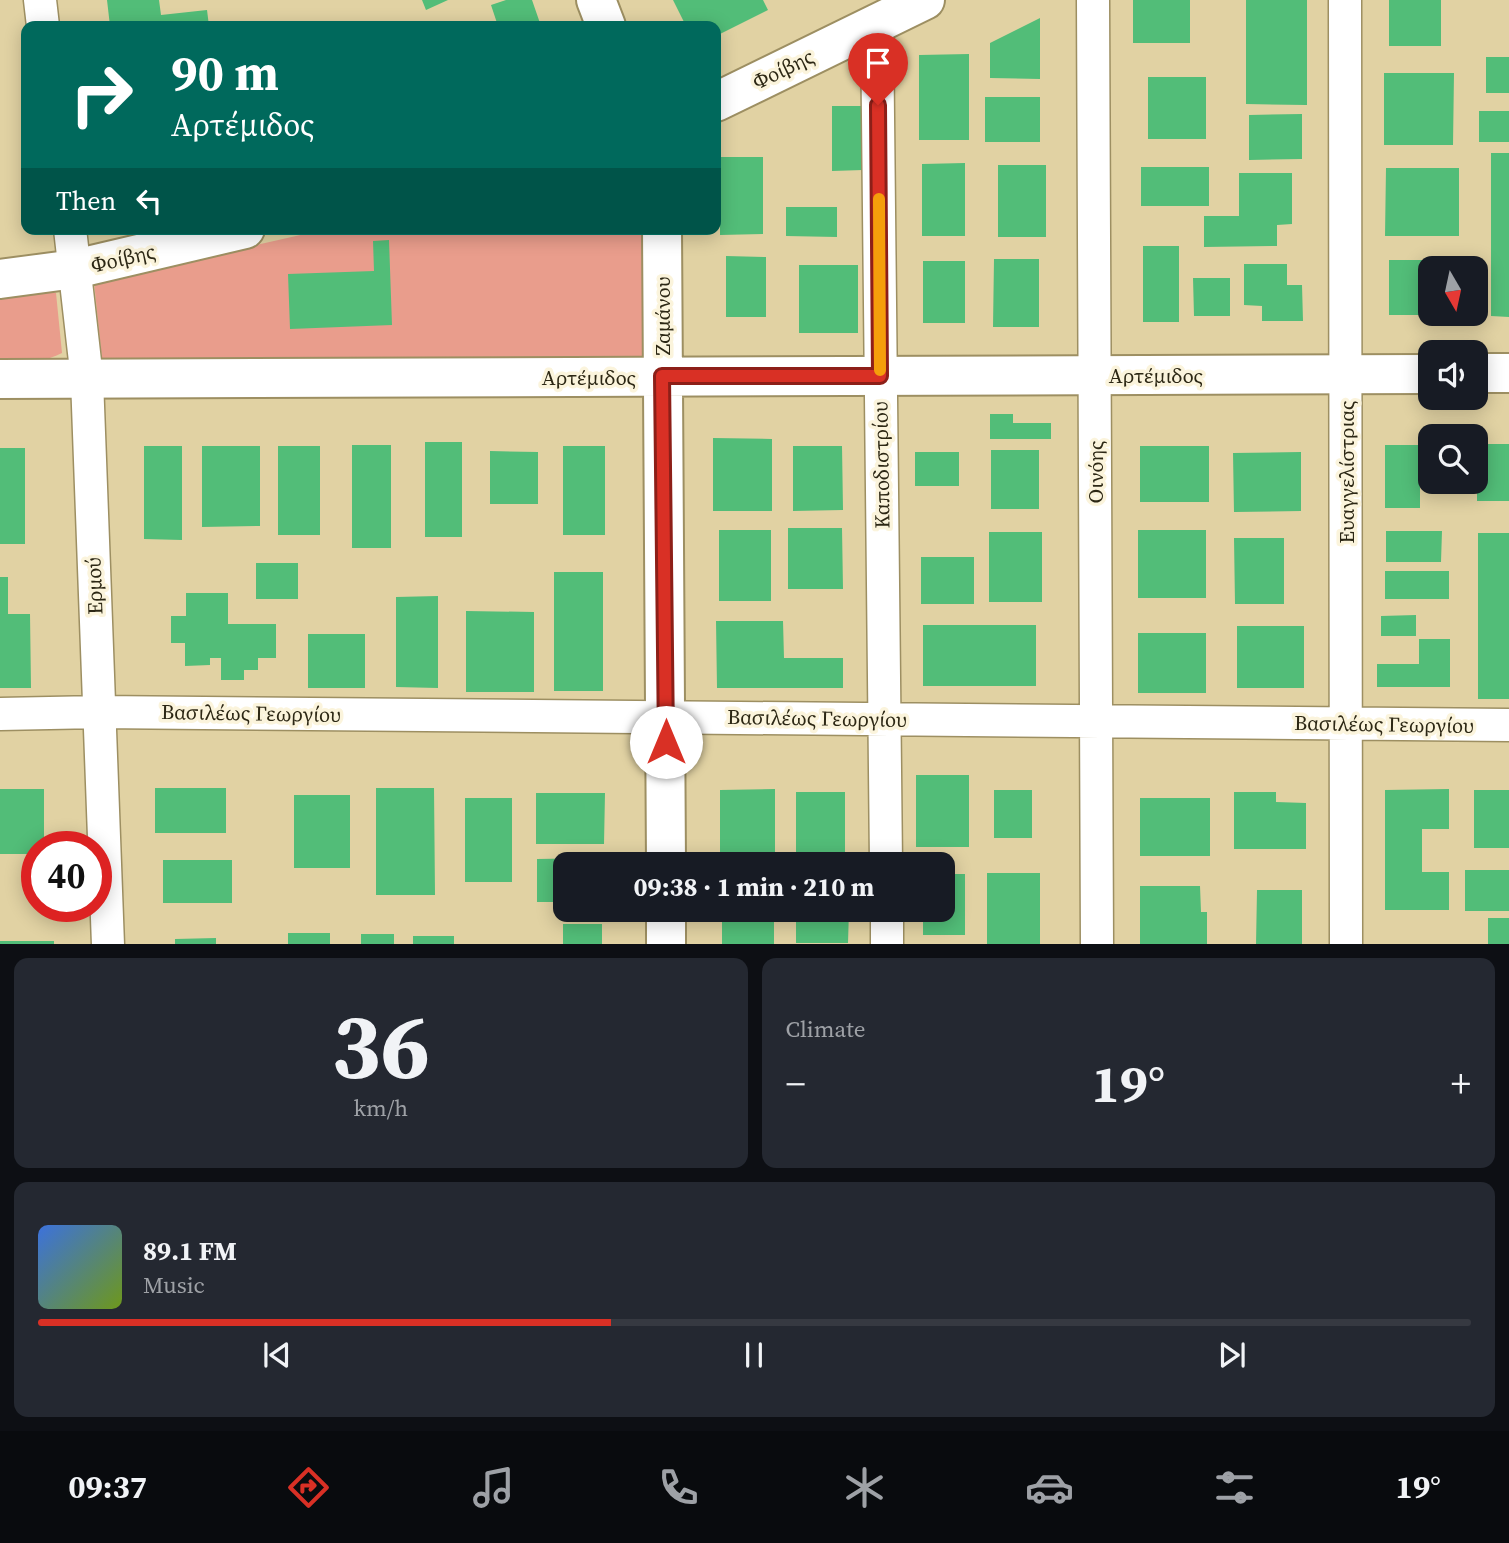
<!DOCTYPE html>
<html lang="en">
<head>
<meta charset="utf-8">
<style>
  :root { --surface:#171b24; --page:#242831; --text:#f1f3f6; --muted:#9ea1a6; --line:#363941; --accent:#d93025 }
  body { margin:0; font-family:"Source Serif 4",serif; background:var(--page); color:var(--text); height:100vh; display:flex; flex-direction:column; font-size:26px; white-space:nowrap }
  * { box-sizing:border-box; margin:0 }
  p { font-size:23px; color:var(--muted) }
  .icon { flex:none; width:38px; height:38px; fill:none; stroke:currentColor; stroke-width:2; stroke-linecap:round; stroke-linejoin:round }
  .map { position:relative; height:944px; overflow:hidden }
  .details { display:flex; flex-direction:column; gap:14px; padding:14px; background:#0d0f14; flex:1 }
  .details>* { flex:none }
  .top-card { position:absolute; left:21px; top:21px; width:700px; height:214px; border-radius:14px; box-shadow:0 4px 18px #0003; background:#00695c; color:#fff; overflow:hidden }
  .needle { width:46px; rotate:171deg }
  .controls { position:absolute; left:1418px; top:256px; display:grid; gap:14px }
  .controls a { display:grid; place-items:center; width:70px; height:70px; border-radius:14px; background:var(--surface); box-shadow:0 4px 18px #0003; font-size:35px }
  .speed { position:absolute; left:21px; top:831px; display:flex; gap:14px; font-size:35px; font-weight:700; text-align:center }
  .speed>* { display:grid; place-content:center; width:91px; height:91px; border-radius:50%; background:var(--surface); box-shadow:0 4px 18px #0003; line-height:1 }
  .speed .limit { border:10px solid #d22; background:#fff; color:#111 }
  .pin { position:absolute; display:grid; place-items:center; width:60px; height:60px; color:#fff; margin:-72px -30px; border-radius:50% 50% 50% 0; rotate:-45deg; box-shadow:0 0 7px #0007 }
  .pin .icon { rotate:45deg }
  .me { position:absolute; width:77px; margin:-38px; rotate:0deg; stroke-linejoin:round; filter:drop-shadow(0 0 5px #0008) }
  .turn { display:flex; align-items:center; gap:24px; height:147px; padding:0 35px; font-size:32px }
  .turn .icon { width:91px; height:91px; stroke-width:2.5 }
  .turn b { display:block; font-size:49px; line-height:60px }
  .then { display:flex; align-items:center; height:66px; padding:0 35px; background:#0003; gap:14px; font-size:26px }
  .big { font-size:52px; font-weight:700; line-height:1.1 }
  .details .tile { flex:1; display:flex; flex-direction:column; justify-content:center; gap:10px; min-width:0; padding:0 24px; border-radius:14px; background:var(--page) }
  .details .dial { align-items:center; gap:0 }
  .dial b { font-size:91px; line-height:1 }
  .song { display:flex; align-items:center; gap:21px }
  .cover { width:84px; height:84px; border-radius:10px; background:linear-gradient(135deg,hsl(220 70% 55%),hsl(80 70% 35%)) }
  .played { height:7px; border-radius:4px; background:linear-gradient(90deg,var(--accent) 40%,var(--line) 40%) }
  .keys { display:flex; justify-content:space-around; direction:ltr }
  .heat { display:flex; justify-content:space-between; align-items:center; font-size:38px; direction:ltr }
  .details .tiles { flex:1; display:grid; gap:14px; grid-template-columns:1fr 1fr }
  .tile:last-child { grid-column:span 2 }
  .trip { position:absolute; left:553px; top:852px; width:402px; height:70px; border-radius:14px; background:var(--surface); box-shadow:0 4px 18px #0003; font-weight:700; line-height:70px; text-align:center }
  .menu { display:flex; height:112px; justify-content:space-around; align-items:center; background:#090b0e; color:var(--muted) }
  .menu .icon { width:49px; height:49px }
  .menu .selected { color:var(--accent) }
  .menu b { font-size:32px; color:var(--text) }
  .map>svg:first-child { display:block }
  .green { fill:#e99d8c }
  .building { fill:#52bd78 }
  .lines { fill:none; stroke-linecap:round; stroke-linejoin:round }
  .street-casing { stroke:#9d8f62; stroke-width:35 }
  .secondary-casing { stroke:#9d8f62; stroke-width:42 }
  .street { stroke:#fff; stroke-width:32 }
  .secondary { stroke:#fff; stroke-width:38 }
  .route-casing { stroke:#8d1f18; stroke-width:18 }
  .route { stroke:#d93025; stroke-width:12 }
  .slow { stroke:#f59e0b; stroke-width:12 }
  .labels { text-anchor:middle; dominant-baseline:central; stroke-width:7; stroke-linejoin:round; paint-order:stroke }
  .street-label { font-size:21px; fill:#2c2714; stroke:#fbf4dc }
</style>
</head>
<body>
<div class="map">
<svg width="1509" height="945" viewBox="0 0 1509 945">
  <rect width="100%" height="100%" fill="#e1d2a3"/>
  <path class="green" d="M327 229H642V367L103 369 94 282Z
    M44 290 56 293 62 353C43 363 22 362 0 362V296Z"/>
  <path class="building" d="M107 0H159L161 15 207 10 209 26H110Z
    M422 0H448L426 10Z
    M506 0H532L541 26H498L491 5Z
    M673 0H763L768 10 716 36V26H686Z
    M1133 0H1190V43H1133Z
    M1246 0H1307V105L1246 104Z
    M1389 0H1441V46H1389Z
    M1040 18V79L990 78V43Z
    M969 54V140H919V55Z
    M1486 57H1509V93H1486Z
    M1384 73H1454L1453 145H1384Z
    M1148 77H1206V139H1148Z
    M985 97H1040V142H985Z
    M832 106H863V170L832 171Z
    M1479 111H1509V142H1479Z
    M1302 114V159L1249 160V115Z
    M1491 153H1509V317L1491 316Z
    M720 157H763V234L720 235Z
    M965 163V236H922V164Z
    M998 165H1046V237H998Z
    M1141 167H1209V206H1141Z
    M1386 168H1459V236H1385Z
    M1239 173H1292V224L1277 225V246L1204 247V216H1239Z
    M786 207H837V237L786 236Z
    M389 240 392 325 290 329 288 274 374 271 373 241Z
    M1143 246H1179V322H1143Z
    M726 256 766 257V317H726Z
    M994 259H1039V327H993Z
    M1389 260H1426V315H1389Z
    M923 261H965V323H923Z
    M1244 264H1287V285H1302L1303 321H1262V306L1244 305Z
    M799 265H858V333H799Z
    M1193 278H1230V316H1194Z
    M990 414H1013V423H1051V439H990Z
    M713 438 772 439V511H713Z
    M425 442H462V537H425Z
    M1477 444H1509V501H1477Z
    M352 445H391V548H352Z
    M1385 445H1430V478H1420V508H1385Z
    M144 446H182V540L144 539Z
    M202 446H260V526L202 527Z
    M278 446H320V535H278Z
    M563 446H605V535H563Z
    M793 446H842L843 510 793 511Z
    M1140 446H1209V502H1140Z
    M0 448H25V544H0Z
    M991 450H1039V509H991Z
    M490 451 538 452V504H490Z
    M915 452H959V486H915Z
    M1301 452V511L1234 512 1233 453Z
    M788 528H842L843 589H788Z
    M719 530H771V601H719Z
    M1138 530H1206V598H1138Z
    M1386 531H1442L1441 562H1386Z
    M989 532H1042V602H989Z
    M1478 533H1509V699H1478Z
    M1234 538H1284V604H1235Z
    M921 557H974V604H921Z
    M256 563H298V599H256Z
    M1385 571H1449V599H1385Z
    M554 572H603V691H554Z
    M0 577H8V614H30L31 688H0Z
    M186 593H228V624H276V658H258V670H244V680H221V658H210V665L185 666V643H171V616H186Z
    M438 596V688L396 687V597Z
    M466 611 534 612V692H466Z
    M1416 615V636H1381V616Z
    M716 621H783L784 658H843V688H717Z
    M923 625H1036V686H923Z
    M1237 626H1304V688H1237Z
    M1138 633H1206V693H1138Z
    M308 634H365V688H308Z
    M1419 639H1450V687H1377V664H1419Z
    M916 775H969V847H916Z
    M155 788H226V833H155Z
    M376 788H434L435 895H376Z
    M0 789H44V847H37V854H0Z
    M775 789V858L720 859V790Z
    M1449 789V829H1422V872H1449V910H1385V790Z
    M994 790H1032V838H994Z
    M1474 790H1509V848H1474Z
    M796 792H845V857H796Z
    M1234 792H1276V802L1306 803V849H1234Z
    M536 793H605L604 844H536Z
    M294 795H350V868H294Z
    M465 798H512V882H465Z
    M1140 798H1210V856H1140Z
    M599 858V864H565V902H537V859Z
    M163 860H232V903H163Z
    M1465 870H1509V911H1465Z
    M987 873H1040V945H987Z
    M943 874H965V935H923V910H943Z
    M1140 886H1200L1201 912H1207V945H1140Z
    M1257 890H1302V945H1256Z
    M722 910H774V945H722Z
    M796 910H849L848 943H796Z
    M1488 918H1509V945H1488Z
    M563 924H602V945H563Z
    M288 933H330V945H288Z
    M361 934H394V945H361Z
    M413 936H454V945H413Z
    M216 938V945H175V939Z
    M0 941H54V945H0Z"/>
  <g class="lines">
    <defs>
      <path id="street" d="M40 0 43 26
        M1093 0 1097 945
        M1345 0 1346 945
        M877 23 886 864
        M70 229 87 379 108 945
        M0 714 99 712 1509 725
        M887 910V945"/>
      <path id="secondary" d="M596 0 606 26
        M716 102 925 0
        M662 229 666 864
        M0 279 75 269 245 229
        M1475 373H1509
        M0 379 1430 374
        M666 945V910"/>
    </defs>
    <use href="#street" class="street-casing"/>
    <use href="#secondary" class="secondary-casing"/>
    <use href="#street" class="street"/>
    <use href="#secondary" class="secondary"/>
  </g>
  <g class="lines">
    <defs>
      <path id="route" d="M666 742 662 376H880L878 105"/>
    </defs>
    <use href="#route" class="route-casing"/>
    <use href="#route" class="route"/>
    <path class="slow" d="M879 199 880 370"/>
  </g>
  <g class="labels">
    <g class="street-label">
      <text transform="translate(783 69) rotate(-26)">Φοίβης</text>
      <text transform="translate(123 258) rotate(-13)">Φοίβης</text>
      <text transform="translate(662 316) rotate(-90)">Ζαμάνου</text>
      <text x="1156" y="375">Αρτέμιδος</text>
      <text x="589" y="377">Αρτέμιδος</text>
      <text transform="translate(881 465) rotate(-91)">Καποδιστρίου</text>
      <text transform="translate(1095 472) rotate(-90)">Οινόης</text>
      <text transform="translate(1346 472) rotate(-90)">Ευαγγελίστριας</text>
      <text transform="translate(94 586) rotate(-92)">Ερμού</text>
      <text transform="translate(251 713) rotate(1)">Βασιλέως Γεωργίου</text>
      <text transform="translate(817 718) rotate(1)">Βασιλέως Γεωργίου</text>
      <text transform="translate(1384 724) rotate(1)">Βασιλέως Γεωργίου</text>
    </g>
  </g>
</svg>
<div class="controls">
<a><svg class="needle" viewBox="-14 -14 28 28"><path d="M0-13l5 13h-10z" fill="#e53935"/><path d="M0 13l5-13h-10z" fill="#9ea1a6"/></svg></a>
<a><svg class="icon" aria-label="sound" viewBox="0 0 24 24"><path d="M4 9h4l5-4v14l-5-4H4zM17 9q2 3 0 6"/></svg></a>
<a><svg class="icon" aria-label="search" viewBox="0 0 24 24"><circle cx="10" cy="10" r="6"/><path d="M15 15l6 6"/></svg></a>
</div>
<div class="speed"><div class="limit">40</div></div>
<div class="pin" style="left:878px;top:105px;background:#d93025"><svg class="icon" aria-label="arrive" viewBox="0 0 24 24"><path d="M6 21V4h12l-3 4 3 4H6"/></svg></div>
<svg class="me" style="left:666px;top:742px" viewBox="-20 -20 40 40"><circle r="19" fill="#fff"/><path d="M0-13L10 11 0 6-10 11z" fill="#d93025"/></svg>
<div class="trip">09:38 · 1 min · 210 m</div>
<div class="top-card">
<div class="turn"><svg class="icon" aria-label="right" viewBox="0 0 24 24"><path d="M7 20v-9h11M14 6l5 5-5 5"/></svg><div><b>90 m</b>Αρτέμιδος</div></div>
<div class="then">Then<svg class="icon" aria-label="left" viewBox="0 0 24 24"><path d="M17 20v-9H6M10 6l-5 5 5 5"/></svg></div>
</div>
</div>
<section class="details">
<div class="tiles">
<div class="tile dial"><b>36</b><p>km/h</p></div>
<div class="tile"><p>Climate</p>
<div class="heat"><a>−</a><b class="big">19°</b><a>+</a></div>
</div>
<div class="tile">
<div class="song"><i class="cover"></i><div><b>89.1 FM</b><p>Music</p></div></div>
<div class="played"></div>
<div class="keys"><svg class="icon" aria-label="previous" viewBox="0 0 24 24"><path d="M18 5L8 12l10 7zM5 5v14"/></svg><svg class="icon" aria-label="pause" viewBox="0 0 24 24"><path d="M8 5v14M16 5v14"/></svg><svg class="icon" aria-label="next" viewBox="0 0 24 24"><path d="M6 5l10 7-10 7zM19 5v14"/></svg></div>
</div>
</div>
</section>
<nav class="menu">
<b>09:37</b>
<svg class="icon selected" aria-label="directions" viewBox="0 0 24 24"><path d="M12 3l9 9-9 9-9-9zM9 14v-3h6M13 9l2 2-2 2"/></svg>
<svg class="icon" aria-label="music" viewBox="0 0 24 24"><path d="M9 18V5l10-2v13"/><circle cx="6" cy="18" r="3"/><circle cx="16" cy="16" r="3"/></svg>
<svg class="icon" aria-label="phone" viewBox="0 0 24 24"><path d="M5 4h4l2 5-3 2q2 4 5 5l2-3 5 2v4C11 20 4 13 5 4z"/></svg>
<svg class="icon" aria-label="climate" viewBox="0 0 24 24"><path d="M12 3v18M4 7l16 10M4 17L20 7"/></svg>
<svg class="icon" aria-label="car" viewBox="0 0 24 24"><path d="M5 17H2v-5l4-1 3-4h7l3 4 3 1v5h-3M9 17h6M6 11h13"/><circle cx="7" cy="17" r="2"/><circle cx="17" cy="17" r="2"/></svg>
<svg class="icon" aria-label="filters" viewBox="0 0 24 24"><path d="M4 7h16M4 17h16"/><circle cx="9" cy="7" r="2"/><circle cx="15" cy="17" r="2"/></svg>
<b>19°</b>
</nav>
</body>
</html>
